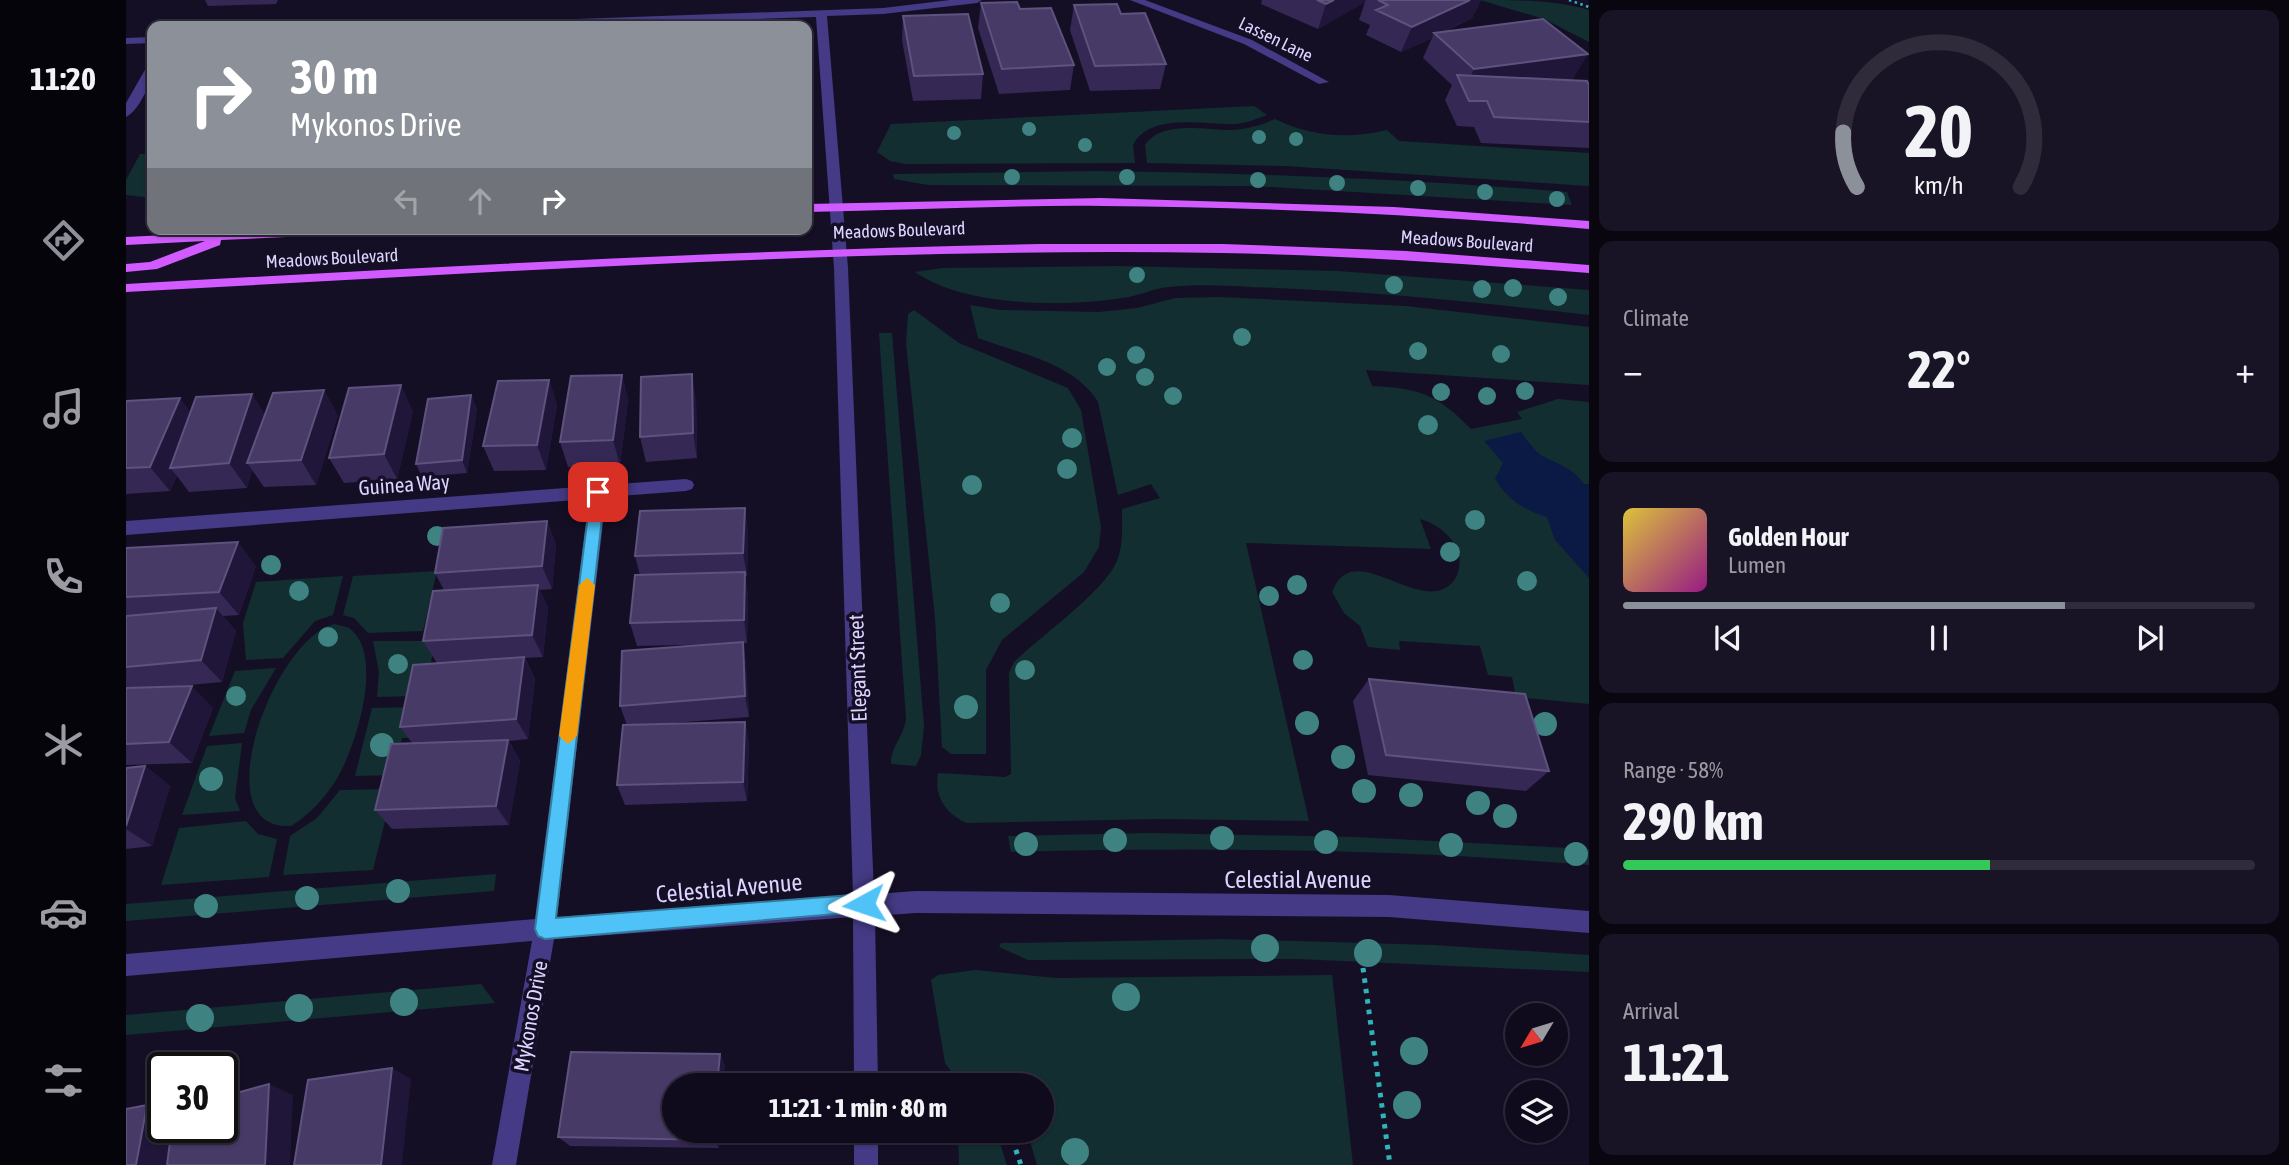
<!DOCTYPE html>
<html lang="en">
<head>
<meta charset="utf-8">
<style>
  :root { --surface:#100b1c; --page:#191425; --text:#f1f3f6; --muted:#9c9ba3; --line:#302b3b; --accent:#8c9099 }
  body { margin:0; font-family:"Asap Condensed",sans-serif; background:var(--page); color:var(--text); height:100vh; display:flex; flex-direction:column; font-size:26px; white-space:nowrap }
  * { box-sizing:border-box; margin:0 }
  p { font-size:23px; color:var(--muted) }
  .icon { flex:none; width:38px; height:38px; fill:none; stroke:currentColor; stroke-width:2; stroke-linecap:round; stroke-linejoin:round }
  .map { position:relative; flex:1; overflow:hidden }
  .details { display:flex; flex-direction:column; gap:10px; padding:10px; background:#09060f; width:700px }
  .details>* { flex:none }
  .top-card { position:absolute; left:21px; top:21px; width:665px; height:214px; border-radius:14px; box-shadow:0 2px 5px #0004,0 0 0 2px var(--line); background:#8c9099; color:#fff; overflow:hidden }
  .needle { width:46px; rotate:232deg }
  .controls { position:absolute; left:1379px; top:1003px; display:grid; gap:14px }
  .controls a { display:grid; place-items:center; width:63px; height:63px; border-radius:50%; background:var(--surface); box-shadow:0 2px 5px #0004,0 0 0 2px var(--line); font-size:35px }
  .speed { position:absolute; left:21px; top:1052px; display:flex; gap:14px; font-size:35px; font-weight:700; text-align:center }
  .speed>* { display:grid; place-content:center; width:91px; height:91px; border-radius:50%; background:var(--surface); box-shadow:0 2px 5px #0004,0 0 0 2px var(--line); line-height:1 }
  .speed .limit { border:4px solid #111; border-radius:10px; background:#fff; color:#111 }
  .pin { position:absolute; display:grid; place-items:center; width:60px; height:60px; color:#fff; margin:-30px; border-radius:14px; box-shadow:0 4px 10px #0006 }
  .me { position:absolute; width:77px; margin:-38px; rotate:265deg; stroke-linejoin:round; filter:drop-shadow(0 0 5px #0008) }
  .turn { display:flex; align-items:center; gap:24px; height:147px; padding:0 28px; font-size:32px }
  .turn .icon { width:91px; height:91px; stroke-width:2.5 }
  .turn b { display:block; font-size:49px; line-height:60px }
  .lanes { display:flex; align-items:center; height:66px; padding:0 28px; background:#0003; justify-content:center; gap:35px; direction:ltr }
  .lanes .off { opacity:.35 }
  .big { font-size:52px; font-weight:700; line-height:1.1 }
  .details .tile { flex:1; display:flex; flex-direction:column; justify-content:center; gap:10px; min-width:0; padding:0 24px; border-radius:14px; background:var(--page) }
  .details .dial { align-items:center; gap:0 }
  .dial svg { height:182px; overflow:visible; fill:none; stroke:var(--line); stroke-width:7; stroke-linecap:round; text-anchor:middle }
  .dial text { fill:var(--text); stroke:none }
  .song { display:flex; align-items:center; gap:21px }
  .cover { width:84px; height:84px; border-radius:10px; background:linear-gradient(135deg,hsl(50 70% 55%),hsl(310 70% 35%)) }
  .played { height:7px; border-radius:4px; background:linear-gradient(90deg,var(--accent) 70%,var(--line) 70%) }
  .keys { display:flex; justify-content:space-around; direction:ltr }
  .heat { display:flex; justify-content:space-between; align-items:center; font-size:38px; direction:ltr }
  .charge { height:10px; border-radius:5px; background:linear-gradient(90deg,#34c759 58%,var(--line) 0) }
  .trip { position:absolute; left:536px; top:1073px; width:392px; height:70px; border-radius:35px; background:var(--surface); box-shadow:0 2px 5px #0004,0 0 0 2px var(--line); font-weight:700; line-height:70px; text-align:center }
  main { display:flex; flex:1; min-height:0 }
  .tab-bar { display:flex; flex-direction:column; width:126px; justify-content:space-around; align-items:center; background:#06040b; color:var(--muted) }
  .tab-bar .icon { width:49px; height:49px }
  .tab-bar .active { color:var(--accent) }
  .tab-bar b { font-size:32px; color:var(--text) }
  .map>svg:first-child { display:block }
  .green { fill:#122e30 }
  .water { fill:#0a1a44 }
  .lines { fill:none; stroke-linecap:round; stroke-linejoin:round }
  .path-far1 { stroke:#2fb4b9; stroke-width:2.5; stroke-dasharray:2.5 3.5; stroke-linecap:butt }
  .path { stroke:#2fb4b9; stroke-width:5; stroke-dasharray:4.5 6; stroke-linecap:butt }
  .minor { fill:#443a85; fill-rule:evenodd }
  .major { fill:#d25bff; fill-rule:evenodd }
  .tree { fill:#3e8281 }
  .wall { fill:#352854 }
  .shaded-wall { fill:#20163a }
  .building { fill:#473a66; stroke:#5e527e; stroke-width:2 }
  .route { fill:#4fc3f7; stroke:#337fa1; stroke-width:2 }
  .slow { fill:#f59e0b }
  .labels { text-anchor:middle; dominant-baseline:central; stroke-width:7; stroke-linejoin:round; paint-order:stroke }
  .far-street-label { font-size:18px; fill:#ddd4ff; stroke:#150f26 }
  .street-label { font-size:21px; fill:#ddd4ff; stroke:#150f26 }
  .near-street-label { font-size:24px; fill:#ddd4ff; stroke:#150f26 }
</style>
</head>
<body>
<main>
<nav class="tab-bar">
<b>11:20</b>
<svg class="icon active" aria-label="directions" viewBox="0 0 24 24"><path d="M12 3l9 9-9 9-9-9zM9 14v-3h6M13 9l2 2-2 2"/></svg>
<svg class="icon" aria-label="music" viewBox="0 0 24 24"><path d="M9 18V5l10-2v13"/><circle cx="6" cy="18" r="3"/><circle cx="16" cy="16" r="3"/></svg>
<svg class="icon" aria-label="phone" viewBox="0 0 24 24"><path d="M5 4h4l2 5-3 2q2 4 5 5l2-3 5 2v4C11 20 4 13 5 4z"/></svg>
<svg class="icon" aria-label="climate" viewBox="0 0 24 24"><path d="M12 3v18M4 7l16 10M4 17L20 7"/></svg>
<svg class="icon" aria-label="car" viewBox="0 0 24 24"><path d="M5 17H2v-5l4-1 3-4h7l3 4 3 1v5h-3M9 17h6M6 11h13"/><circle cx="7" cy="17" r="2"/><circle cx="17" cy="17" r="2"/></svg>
<svg class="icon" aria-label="filters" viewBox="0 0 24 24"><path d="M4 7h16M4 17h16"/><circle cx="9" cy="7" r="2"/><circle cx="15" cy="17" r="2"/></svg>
</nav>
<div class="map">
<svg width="1463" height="1165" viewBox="0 0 1463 1165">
  <rect width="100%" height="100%" fill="#150f26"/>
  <path class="green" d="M1354 0C1392 0 1428 0 1463 10V42L1418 19Z
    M1128 106 1141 115C1130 119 1121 123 1109 124 1078 125 1024 112 1007 145L1009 163 780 164 764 161 751 152 765 124Z
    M1149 119C1186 137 1222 139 1261 130L1273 141 1463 153V186L1159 166 1021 163 1019 145C1037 119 1080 131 1107 130 1122 129 1135 125 1149 119Z
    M14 154H26V198L0 195V180Z
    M970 171C1127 173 1284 179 1441 192L1446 205 1127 186 802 185 768 179 767 174Z
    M991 266 1212 271 1463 290V315C1359 303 1255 292 1150 288 1115 287 1078 283 1043 287 1028 288 1013 296 997 298 938 307 839 307 789 272L816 268Z
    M1095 297 1280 306 1463 327V385L1240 370 1246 386C1293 388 1312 395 1345 429L1396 419 1391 412 1432 399 1463 402V704L1390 697 1386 677 1362 675 1354 646 1273 641 1274 650 1242 647 1234 626 1218 613 1206 592C1224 543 1276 597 1311 591 1318 590 1325 585 1329 579 1344 552 1320 526 1294 519L1305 549 1120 543 1183 821 1032 819 841 823C819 814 808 796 812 773L879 777 885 774 883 673 888 662C916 635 968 599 988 567 998 550 996 528 996 509L1034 498 1025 484 992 495 972 402C949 363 892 353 852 338L844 305 874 310 973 312 1011 308 1049 298Z
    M788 310 833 343 942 388 955 410 975 527 973 547 958 572 876 640 860 670V754H825L816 747 809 618 780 343 782 314Z
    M753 333H766L798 726 795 755 790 766 765 764C764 748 778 736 780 719Z
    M311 571 297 631 242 633 228 618 217 615 227 576Z
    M217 576 207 615 189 621 157 658 120 660 117 623 130 582Z
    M208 624C212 625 219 626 223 628 260 654 229 750 210 780 198 799 183 815 165 826 76 831 148 639 208 624Z
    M247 641H309L305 663 297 664 289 696 251 697 253 672Z
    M150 668 125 710 118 733 83 736 109 671Z
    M291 707 284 738H276L267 775 229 776 246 708Z
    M116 743 109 798 114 811 56 815 81 746Z
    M267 789 247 870 157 875 164 836 191 818 214 790Z
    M120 821 132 834 151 839 143 877 35 885 53 828Z
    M1023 833 1230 837 1463 849V865C1270 849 1078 847 885 852L882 836Z
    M370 874 368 891 0 921V904Z
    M1097 939 1307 945 1463 955V972L1172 959 902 960 873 947 875 943H888Z
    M849 970 930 978 1206 975 1227 1165H911L901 1131 915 1130V1085L842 1084 832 1081 819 1063 805 980 812 975Z
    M355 984 369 1003 0 1035V1015Z
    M832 1131H870L881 1165H833Z"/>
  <path class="water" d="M1395 432C1401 439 1407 450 1415 455 1432 465 1445 466 1458 484H1463V578L1429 540 1421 517C1398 510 1382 500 1369 479L1377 463 1358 441Z"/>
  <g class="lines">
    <path class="path-far1" d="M1443 0 1463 7"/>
    <path class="path" d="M1237 968 1264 1165
      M883 1130 895 1165"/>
    <path class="minor" d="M824 0H856L851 3 757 14 701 16 722 268 748 894 790 891 1263 895 1463 911V933L1263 917 790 913 749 916 752 1085H728L727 917 428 939 390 1165H366L406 941 0 976V954L409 919 463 499 0 535V521L560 479 566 481 568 485 566 489 560 491 480 497 431 917 727 896 708 268 690 17 425 26H339L344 23 757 8Z
      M1004 0H1019L1126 40 1203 82 1193 84 1118 44Z
      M26 37V43L0 44V38Z
      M26 65C27 80 14 110 0 117V103L20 68Z
      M728 1130H752V1165H728Z"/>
    <path class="major" d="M975 198 1268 207 1463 221V229C1301 215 1139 207 977 206 878 205 779 210 681 212V204Z
      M158 229H253L247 233 95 240 94 245 31 269 0 272V264L24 262 79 241 0 245V237Z
      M914 244H1097L1280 251 1463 265V273C1341 264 1218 255 1096 253 730 247 365 273 0 292V284C305 267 609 250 914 244Z"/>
  </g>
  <g class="tree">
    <circle cx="903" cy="129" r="7"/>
    <circle cx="828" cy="133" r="7"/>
    <circle cx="1133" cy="137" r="7"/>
    <circle cx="1170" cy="139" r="7"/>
    <circle cx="959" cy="145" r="7"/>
    <circle cx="886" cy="177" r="8"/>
    <circle cx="1001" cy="177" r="8"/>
    <circle cx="1132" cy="180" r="8"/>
    <circle cx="1211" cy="183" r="8"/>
    <circle cx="1292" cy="188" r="8"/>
    <circle cx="1359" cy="192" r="8"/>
    <circle cx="1431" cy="199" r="8"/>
    <circle cx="1011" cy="275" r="8"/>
    <circle cx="1268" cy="285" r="9"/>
    <circle cx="1387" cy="288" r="9"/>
    <circle cx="1356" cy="289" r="9"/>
    <circle cx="1432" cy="297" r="9"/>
    <circle cx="1116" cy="337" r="9"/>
    <circle cx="1292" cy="351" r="9"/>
    <circle cx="1375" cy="354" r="9"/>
    <circle cx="1010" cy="355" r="9"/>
    <circle cx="981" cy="367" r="9"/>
    <circle cx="1019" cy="377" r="9"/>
    <circle cx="1399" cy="391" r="9"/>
    <circle cx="1315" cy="392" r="9"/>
    <circle cx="1047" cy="396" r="9"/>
    <circle cx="1361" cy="396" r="9"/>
    <circle cx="1302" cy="425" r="10"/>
    <circle cx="946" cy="438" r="10"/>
    <circle cx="941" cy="469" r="10"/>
    <circle cx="846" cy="485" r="10"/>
    <circle cx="1349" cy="520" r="10"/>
    <circle cx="311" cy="536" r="10"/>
    <circle cx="1324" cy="552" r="10"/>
    <circle cx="145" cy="565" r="10"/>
    <circle cx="1401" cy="581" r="10"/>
    <circle cx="1171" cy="585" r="10"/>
    <circle cx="173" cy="591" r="10"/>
    <circle cx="1143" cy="596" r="10"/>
    <circle cx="874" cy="603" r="10"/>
    <circle cx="202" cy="637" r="10"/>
    <circle cx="1177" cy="660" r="10"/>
    <circle cx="272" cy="664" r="10"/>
    <circle cx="899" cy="670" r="10"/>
    <circle cx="110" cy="696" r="10"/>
    <circle cx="840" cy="707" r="12"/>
    <circle cx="1181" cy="723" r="12"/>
    <circle cx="1419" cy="724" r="12"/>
    <circle cx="256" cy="745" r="12"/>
    <circle cx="1217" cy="757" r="12"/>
    <circle cx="85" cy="779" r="12"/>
    <circle cx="1238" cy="791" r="12"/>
    <circle cx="1285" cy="795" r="12"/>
    <circle cx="1352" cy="803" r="12"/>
    <circle cx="1379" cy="816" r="12"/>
    <circle cx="1096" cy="838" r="12"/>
    <circle cx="989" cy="840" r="12"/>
    <circle cx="1200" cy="842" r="12"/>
    <circle cx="900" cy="844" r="12"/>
    <circle cx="1325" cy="845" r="12"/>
    <circle cx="1450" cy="854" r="12"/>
    <circle cx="272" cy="891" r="12"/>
    <circle cx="181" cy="898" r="12"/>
    <circle cx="80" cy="906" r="12"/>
    <circle cx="1139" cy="948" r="14"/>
    <circle cx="1242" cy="953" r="14"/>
    <circle cx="1000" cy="997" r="14"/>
    <circle cx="278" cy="1002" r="14"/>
    <circle cx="173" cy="1008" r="14"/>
    <circle cx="74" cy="1018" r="14"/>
    <circle cx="1288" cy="1051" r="14"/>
    <circle cx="1281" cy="1105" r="14"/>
    <circle cx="949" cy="1152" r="14"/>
  </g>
  <path class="wall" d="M79 0H152L150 4 82 6Z
    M1136 0H1355L1346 18 1318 32 1447 79 1440 80 1463 85V148L1355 143 1348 127 1331 126 1319 100 1326 85 1297 58 1306 38 1275 52 1240 35 1244 25 1233 20 1239 2 1192 29 1135 4Z
    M855 3 894 9 948 65 944 90 873 94 852 28Z
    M948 5 995 14 1040 64 1034 89 964 91 944 30Z
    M777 16 857 74 855 99 787 101 776 40Z
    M496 375 502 400 494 465 442 467 434 442Z
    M423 380 431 405 420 470 368 471 357 446Z
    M345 395 351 409 341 473 296 477 290 464Z
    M570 399 571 458 520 462 514 437Z
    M0 401 65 413 212 415 190 485 138 487 126 470 121 488 63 492 51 476 44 491 0 494Z
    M287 411 271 479 218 483 203 458Z
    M619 508 622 533 621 576H619L622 596 621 643H617L620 664 623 717 534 724 619 722 623 743 621 801 499 805 491 785 501 725 494 706 595 644 511 646 504 623 514 575 509 556Z
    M421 521 430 545 426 589 414 590 422 608 417 657 399 658 409 679 402 739 383 741 394 761 383 825 266 829 249 810 286 743 274 727 311 663 297 641 318 590 309 573Z
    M0 548 130 566 113 615 97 616 110 631 96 682 41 687 87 708 66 763 0 765Z
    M1243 679 1423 771 1400 791 1242 775 1227 701Z
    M19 766 44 786 26 846 0 849V768Z
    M594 1054 599 1066 548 1130H594L593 1148 444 1146 432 1137Z"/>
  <path class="shaded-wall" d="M1208 0H1240L1239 2 1192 29 1200 4Z
    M1344 0H1355L1346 18 1310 35 1308 33 1306 38 1275 52 1286 27Z
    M1462 54 1447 79 1340 94 1338 90 1348 69Z
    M566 374 570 399 571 458 567 433Z
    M496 375 502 400 494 465 487 440Z
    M423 380 431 405 420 470 411 445Z
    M275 385 287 411 271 479 258 454Z
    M198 390 212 415 190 485 175 460Z
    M126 394 142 419 121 463 126 470 121 488 103 463Z
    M345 395 351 409 341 473 336 460Z
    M54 398 73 424 44 468 51 476 44 491 24 467Z
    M619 508 622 533 621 576 617 553Z
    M421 521 430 545 426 589 416 566Z
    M112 542 130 566 113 615 93 592Z
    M619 572 622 596 621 643 618 620Z
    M412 585 422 608 417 657 406 635Z
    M90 608 110 631 96 682 75 660Z
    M617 642 620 664 623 717 619 696Z
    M398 657 409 679 402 739 390 719Z
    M66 686 87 708 66 763 43 742Z
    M619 722 623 743 621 801 617 782Z
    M382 740 394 761 383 825 370 806Z
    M19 766 44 786 26 846 0 829Z
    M594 1054 599 1066 598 1085H591Z
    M266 1068 285 1079 276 1165H255Z
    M143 1084 167 1095 164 1165H139Z
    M21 1105 37 1110V1127H48L42 1165H10Z
    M587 1130H594L593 1148 587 1140Z"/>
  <path class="building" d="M1191 0H1208L1200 4Z
    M1252 0H1344L1286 27 1250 10 1262 5Z
    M891 2 894 9 925 8 948 65 876 69 855 3Z
    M991 4 995 14 1019 13 1040 64 969 66 948 5Z
    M842 14 857 74 788 76 777 16Z
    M1417 19 1462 54 1348 69 1308 33Z
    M606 21V26H537V24Z
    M1331 75 1461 81 1463 85V122L1368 117 1361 101H1343Z
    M566 374 567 433 514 437 515 377Z
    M496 375 487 440 434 442 445 376Z
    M423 380 411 445 357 446 372 381Z
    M275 385 258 454 203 458 223 388Z
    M198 390 175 460 121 463 147 393Z
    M126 394 103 463 44 468 70 397Z
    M345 395 336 460 290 464 302 399Z
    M54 398 24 467 0 468V401Z
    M619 508 617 553 509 556 514 511Z
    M421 521 416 566 309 573 317 528Z
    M112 542 93 592 0 597V548Z
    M619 572 618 620 504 623 509 575Z
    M412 585 406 635 297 641 307 591Z
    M90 608 75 660 0 667V616Z
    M617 642 619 696 494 706 496 651Z
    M398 657 390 719 274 727 287 665Z
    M1243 679 1399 694 1423 771 1260 755Z
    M66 686 43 742 0 744V688Z
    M619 722 617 782 491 785 497 725Z
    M382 740 370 806 249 810 265 744Z
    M19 766 0 826V768Z
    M445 1052 594 1054 591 1085H548V1130H587V1140L432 1137Z
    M266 1068 255 1165H168L182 1080Z
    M143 1084 139 1165H41L46 1127H96V1097Z
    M21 1105 10 1165H0V1109Z"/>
  <path class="route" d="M472 486 479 492 430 918 738 894 745 897 748 904 745 911 419 939 412 936 409 929 465 492Z"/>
  <path class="slow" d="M461 578 469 585 451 736 442 744 433 736 453 585Z"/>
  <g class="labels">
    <g class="far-street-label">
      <text transform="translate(1150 39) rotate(26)">Lassen Lane</text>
      <text transform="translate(773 230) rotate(-2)">Meadows Boulevard</text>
      <text transform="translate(1341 241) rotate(4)">Meadows Boulevard</text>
      <text transform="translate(206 258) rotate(-3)">Meadows Boulevard</text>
    </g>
    <g class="street-label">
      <text transform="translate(278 484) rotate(-4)">Guinea Way</text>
      <text transform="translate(731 668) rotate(-92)">Elegant Street</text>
      <text transform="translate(404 1016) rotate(-80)">Mykonos Drive</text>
    </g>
    <g class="near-street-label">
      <text x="1172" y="879">Celestial Avenue</text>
      <text transform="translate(603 888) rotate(-5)">Celestial Avenue</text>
    </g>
  </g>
</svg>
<div class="controls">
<a><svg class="needle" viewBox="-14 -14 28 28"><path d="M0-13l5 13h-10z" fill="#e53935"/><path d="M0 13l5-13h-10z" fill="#9c9ba3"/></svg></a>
<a><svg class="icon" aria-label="layers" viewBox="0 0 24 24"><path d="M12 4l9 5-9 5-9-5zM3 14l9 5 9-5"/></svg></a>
</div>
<div class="speed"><div class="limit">30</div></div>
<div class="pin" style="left:472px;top:492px;background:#d93025"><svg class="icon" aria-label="arrive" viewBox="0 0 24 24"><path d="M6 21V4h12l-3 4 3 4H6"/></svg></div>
<svg class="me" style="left:738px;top:904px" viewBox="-20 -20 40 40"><path d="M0-17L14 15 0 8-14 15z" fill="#4fc3f7" stroke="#fff" stroke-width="4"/></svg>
<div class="trip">11:21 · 1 min · 80 m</div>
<div class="top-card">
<div class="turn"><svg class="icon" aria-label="right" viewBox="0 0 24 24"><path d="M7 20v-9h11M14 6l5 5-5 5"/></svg><div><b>30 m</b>Mykonos Drive</div></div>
<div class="lanes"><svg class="icon off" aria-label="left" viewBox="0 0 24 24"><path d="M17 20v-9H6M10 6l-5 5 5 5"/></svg><svg class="icon off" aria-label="ahead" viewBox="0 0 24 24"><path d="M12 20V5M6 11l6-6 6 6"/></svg><svg class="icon" aria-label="right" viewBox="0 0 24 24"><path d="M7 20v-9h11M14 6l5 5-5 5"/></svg></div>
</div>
</div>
<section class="details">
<div class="tile dial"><svg viewBox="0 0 100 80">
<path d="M14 69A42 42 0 1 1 86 69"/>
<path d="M14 69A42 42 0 0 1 8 45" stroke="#8c9099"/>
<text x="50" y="56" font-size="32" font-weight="700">20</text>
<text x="50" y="72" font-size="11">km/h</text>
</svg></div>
<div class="tile"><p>Climate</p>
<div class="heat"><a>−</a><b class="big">22°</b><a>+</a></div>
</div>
<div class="tile">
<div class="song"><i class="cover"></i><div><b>Golden Hour</b><p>Lumen</p></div></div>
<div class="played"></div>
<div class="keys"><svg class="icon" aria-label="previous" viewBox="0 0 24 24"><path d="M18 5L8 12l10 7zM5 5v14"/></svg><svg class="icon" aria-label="pause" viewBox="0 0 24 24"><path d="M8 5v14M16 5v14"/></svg><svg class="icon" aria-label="next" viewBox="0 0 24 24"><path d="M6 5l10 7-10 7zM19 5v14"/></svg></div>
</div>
<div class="tile"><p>Range · 58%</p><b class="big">290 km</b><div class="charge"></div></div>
<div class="tile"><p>Arrival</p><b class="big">11:21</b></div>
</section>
</main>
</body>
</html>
